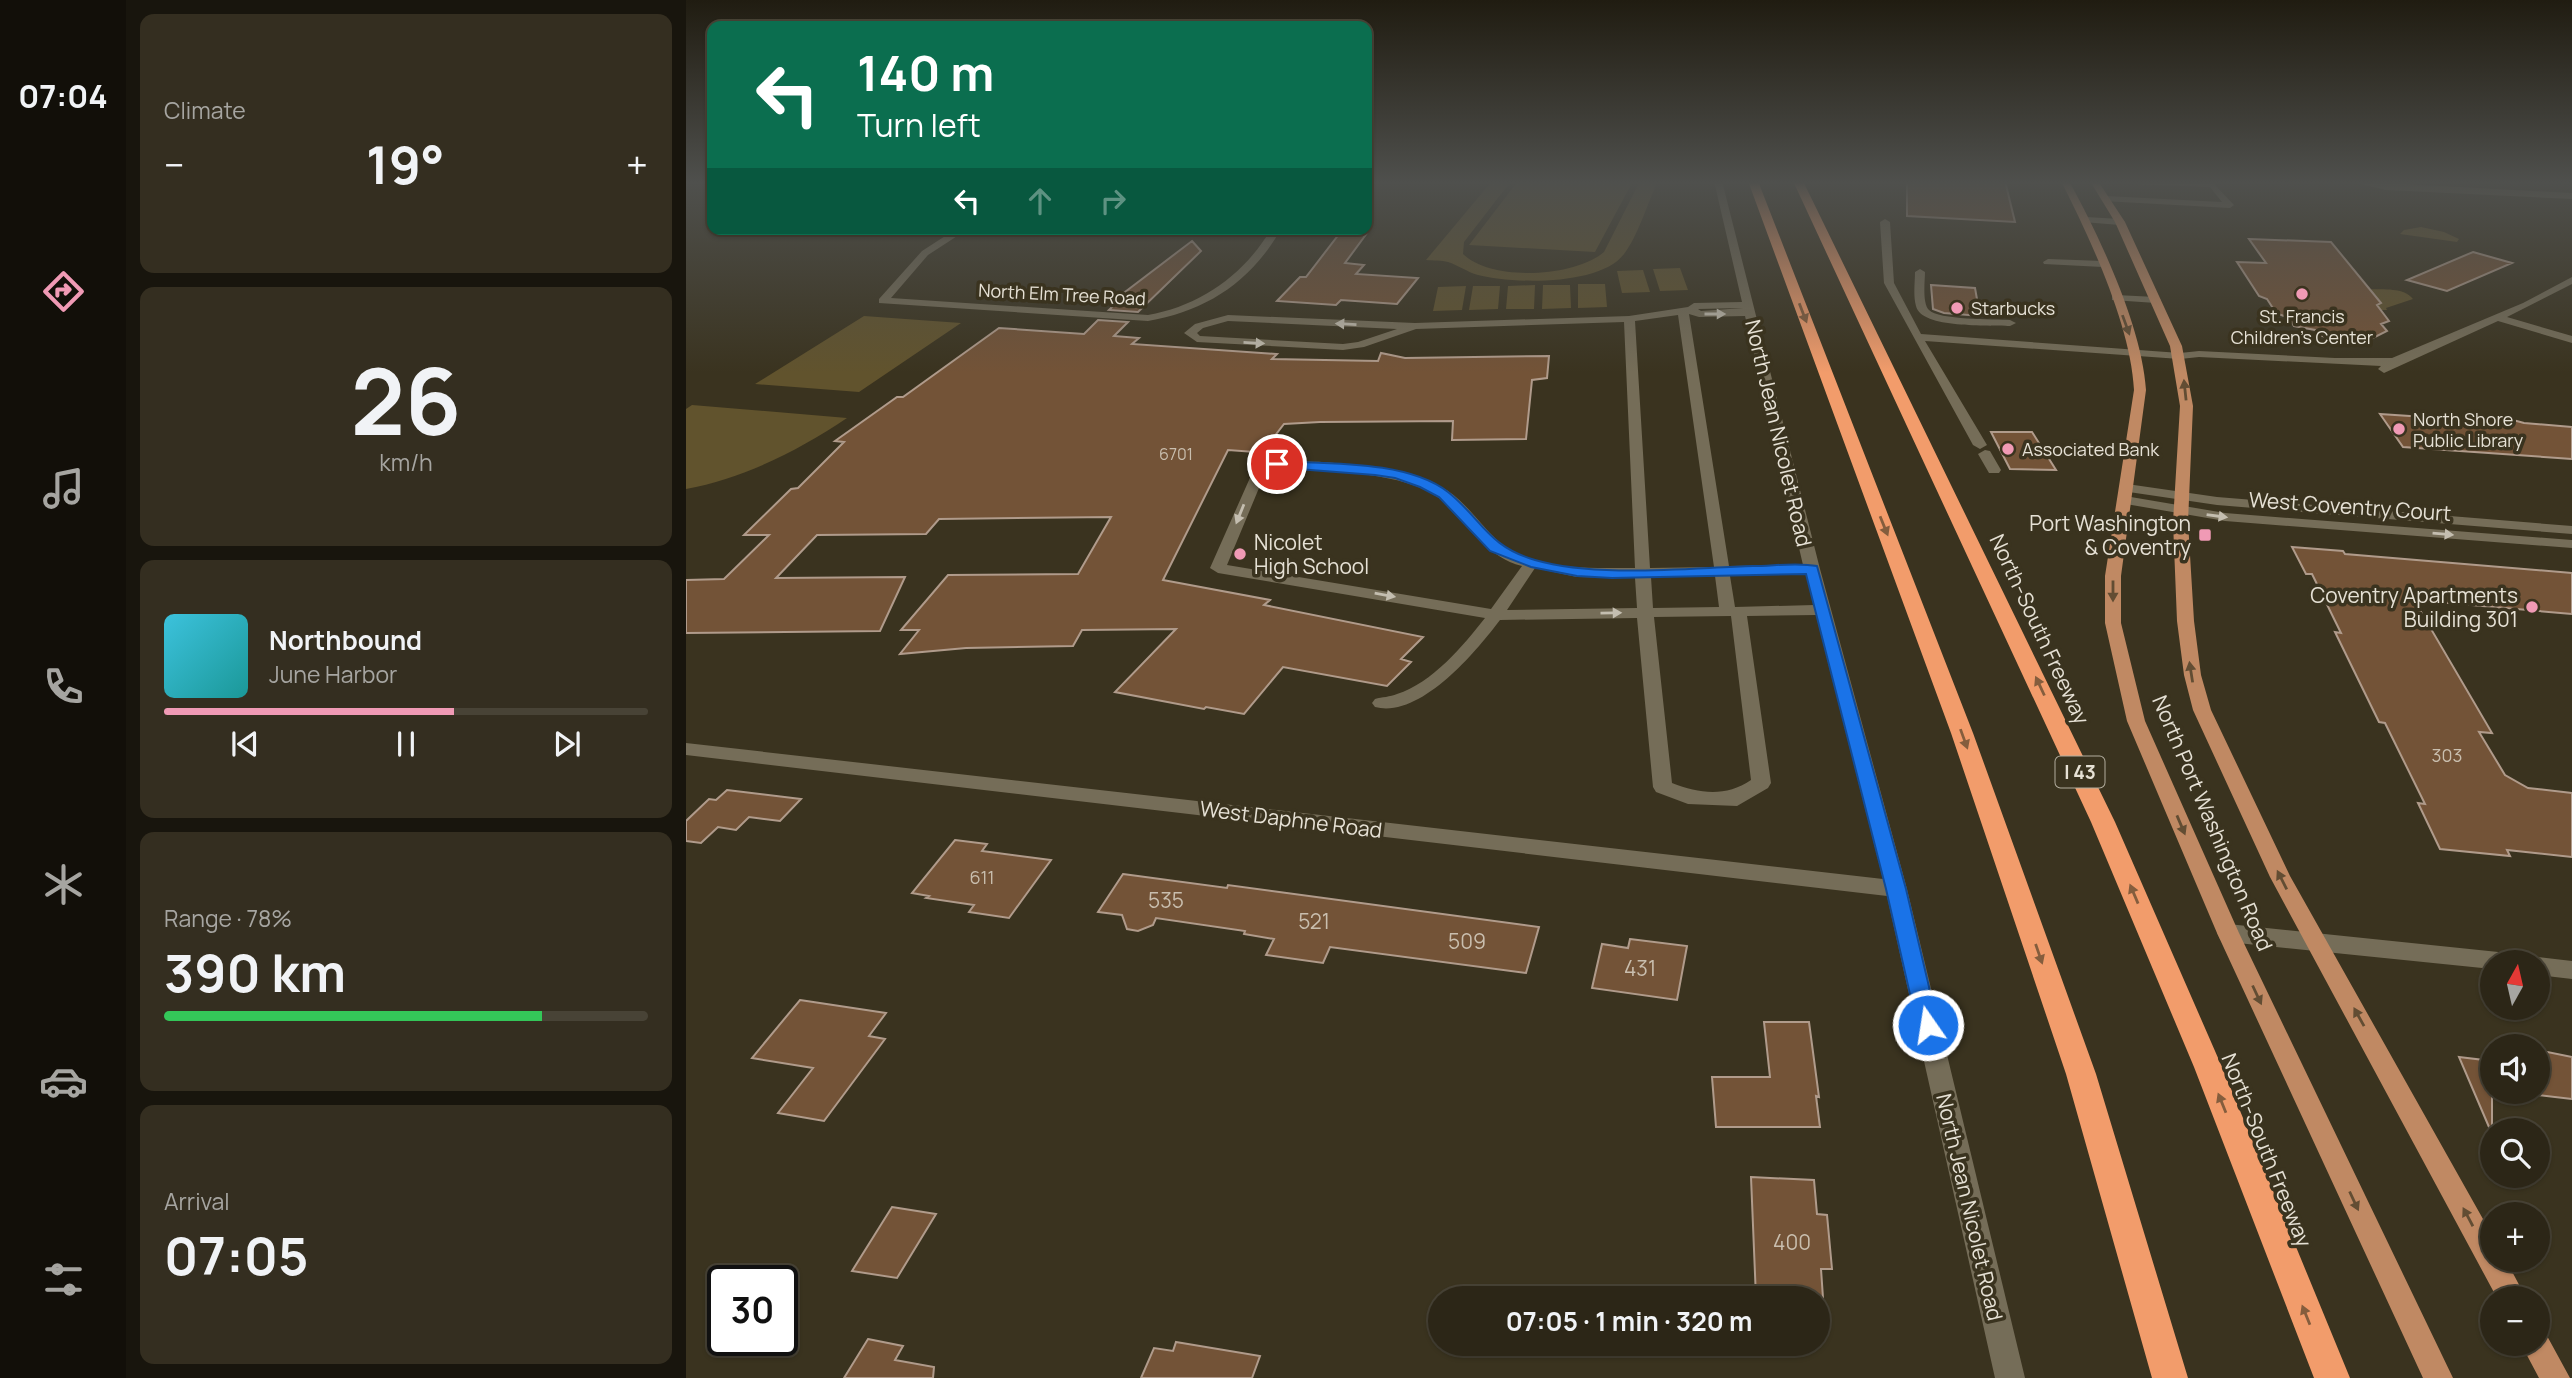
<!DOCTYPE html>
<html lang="en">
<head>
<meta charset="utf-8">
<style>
  :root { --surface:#2c2617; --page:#342e20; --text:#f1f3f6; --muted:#a6a5a1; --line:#484336; --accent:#f09ab5 }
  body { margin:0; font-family:Manrope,sans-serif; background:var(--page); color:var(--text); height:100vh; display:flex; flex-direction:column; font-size:26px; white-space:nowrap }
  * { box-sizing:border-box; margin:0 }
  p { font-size:23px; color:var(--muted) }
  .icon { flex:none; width:38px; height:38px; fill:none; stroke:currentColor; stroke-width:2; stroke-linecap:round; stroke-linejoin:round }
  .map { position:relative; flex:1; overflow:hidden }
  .panel { display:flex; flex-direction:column; gap:14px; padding:14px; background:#18150d; width:560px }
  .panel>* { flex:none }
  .guide { position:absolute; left:21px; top:21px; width:665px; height:214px; border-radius:14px; box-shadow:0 2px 5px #0004,0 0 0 2px var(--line); background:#0b6e4f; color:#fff; overflow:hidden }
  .needle { width:46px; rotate:8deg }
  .fabs { position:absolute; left:1794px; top:950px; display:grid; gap:14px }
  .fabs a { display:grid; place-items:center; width:70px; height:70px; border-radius:50%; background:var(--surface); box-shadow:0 2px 5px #0004,0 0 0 2px var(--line); font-size:35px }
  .speed { position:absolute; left:21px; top:1265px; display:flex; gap:14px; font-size:35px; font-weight:700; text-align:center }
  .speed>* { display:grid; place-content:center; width:91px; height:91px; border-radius:50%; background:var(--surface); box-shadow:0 2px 5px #0004,0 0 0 2px var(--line); line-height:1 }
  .speed .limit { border:4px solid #111; border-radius:10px; background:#fff; color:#111 }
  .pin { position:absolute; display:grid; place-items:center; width:60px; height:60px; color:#fff; margin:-30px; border:4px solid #fff; border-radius:50%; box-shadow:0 2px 7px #0007 }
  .me { position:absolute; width:77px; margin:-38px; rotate:347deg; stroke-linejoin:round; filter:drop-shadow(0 0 5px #0008) }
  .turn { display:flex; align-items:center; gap:24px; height:147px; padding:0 35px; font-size:32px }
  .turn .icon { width:91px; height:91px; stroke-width:2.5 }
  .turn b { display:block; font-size:49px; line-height:60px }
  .lanes { display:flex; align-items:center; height:66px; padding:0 35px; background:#0003; justify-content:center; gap:35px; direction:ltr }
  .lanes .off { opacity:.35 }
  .big { font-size:52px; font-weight:700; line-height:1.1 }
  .panel .tile { flex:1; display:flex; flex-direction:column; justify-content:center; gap:10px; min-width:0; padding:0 24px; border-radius:14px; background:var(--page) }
  .panel .dial { align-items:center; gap:0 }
  .dial b { font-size:91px; line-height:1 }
  .song { display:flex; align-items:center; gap:21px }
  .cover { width:84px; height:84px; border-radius:10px; background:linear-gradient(135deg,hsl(190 70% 55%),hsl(180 70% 35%)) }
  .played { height:7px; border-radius:4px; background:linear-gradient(90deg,var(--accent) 60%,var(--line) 60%) }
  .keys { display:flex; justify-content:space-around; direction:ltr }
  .heat { display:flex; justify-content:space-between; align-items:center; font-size:38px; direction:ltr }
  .charge { height:10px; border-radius:5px; background:linear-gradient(90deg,#34c759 78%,var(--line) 0) }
  .trip { position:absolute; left:742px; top:1286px; width:402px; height:70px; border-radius:35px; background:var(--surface); box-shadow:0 2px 5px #0004,0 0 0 2px var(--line); font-weight:700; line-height:70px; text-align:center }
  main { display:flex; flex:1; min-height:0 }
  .dock { display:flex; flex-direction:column; width:126px; justify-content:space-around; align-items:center; background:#120f09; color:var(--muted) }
  .dock .icon { width:49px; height:49px }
  .dock .active { color:var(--accent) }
  .dock b { font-size:32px; color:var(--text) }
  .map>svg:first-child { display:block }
  .green { fill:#61532d }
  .building { fill:#735337; stroke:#b09b8b; stroke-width:2 }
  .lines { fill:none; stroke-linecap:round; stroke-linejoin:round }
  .minor { fill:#756d58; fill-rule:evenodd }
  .major { fill:#c08963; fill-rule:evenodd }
  .highway { fill:#f29c6b; fill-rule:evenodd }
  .oneway { fill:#845d3d }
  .oneway2 { fill:#c4beb0 }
  .oneway3 { fill:#624d33 }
  .route { fill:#1a73e8; stroke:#114b97; stroke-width:2 }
  .poi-dot { fill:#f09ab5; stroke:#3a331f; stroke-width:2.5 }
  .labels { text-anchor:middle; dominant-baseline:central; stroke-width:7; stroke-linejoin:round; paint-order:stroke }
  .far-number-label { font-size:16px; fill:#c9beae }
  .far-street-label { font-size:18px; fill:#e6e1d5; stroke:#3a331f }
  .far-poi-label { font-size:18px; fill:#e6e1d5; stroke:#3a331f; text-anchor:start }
  .number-label { font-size:18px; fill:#c9beae }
  .shield { fill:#3a331f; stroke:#b2ad9e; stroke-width:2 }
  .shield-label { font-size:19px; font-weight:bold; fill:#e6e1d5 }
  .street-label { font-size:21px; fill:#e6e1d5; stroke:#3a331f }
  .poi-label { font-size:21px; fill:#e6e1d5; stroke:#3a331f; text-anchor:end }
  .near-number-label { font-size:21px; fill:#c9beae }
</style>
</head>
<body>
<main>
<nav class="dock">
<b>07:04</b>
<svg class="icon active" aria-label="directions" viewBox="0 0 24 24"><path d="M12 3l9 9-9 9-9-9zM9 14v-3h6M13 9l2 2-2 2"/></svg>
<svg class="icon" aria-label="music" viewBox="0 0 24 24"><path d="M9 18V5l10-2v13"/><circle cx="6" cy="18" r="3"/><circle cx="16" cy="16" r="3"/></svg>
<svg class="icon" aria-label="phone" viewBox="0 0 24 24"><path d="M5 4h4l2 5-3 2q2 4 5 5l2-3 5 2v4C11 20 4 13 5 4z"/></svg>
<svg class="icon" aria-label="climate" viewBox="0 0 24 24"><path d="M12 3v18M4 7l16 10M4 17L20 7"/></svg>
<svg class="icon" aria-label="car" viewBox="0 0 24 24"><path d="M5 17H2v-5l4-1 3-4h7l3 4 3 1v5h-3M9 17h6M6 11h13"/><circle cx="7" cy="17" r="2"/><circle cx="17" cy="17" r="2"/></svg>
<svg class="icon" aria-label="filters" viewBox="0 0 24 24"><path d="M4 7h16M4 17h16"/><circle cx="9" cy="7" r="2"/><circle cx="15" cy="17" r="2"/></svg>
</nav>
<section class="panel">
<div class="tile"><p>Climate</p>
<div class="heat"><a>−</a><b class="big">19°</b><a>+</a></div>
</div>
<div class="tile dial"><b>26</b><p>km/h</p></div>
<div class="tile">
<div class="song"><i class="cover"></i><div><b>Northbound</b><p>June Harbor</p></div></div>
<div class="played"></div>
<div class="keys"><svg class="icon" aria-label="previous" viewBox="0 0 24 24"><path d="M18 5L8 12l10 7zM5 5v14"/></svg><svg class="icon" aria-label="pause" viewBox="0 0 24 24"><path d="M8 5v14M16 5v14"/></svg><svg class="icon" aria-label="next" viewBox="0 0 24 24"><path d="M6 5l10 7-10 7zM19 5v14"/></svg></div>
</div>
<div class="tile"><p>Range · 78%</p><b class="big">390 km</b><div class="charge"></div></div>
<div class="tile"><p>Arrival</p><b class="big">07:05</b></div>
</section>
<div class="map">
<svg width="1886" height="1378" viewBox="0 0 1886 1378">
  <rect width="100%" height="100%" fill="#3a331f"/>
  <path class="green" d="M806 181H825L778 242 777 254C806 282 889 277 918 252L954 181H972C962 202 952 236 938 254 914 286 826 284 792 275 781 272 772 265 762 262 756 260 747 261 740 260Z
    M832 181H947L909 252 783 245Z
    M1735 227 1758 232 1773 239 1771 242 1714 234 1718 230Z
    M994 268 1002 290 974 291 967 269Z
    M957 270 964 292 936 293 931 271Z
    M919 284 921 307 892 308V284Z
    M849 285 848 309H820L822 286Z
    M857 285H884L885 308 856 309Z
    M780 286 776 310 747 311 752 287Z
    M787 286H814L812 309 783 310Z
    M1684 289C1697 290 1718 287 1727 299L1700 308 1701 310H1694L1691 305 1695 303Z
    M178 316 275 323 173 392 69 384Z
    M6 405 161 418C112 451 58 478 0 489V409Z"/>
  <path class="building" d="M1221 181H1319L1329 222 1221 216Z
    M657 229H684L659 263 678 265 670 274 732 278 711 304 655 300 650 305 591 301 614 277H620Z
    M1563 239 1645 242 1695 303 1691 305 1703 321 1695 324 1701 331 1683 340 1641 338 1632 334 1629 330 1608 326 1603 318 1590 313 1581 299 1573 296 1551 262 1580 263Z
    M506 241 515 251 452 312 423 310 442 292H439Z
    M1787 252 1826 263 1761 291 1721 280Z
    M1245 285 1289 288 1294 316 1258 313 1247 309Z
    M412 320 442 322 428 336 453 338 446 344 591 354 586 359 692 361 695 353 719 358 863 356 861 378 846 380 840 439 766 440 767 421 634 422 598 424 578 450 572 449 569 452 542 450 477 580 584 600 578 605 737 637 715 659 725 662 701 686 597 667 558 714 520 707 518 709 429 692 490 629 396 630 387 646 280 648 214 654 233 630H215L262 575 392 574 425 517 253 519 240 534 131 535 90 578 219 577 194 631 0 633V580L38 579 83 535H58L105 489 112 488 158 442 149 441 211 397H217L313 328 398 334Z
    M1694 414 1799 421 1796 418 1827 420 1838 423 1886 427V459L1717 447Z
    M1305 432H1346L1370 470 1324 469Z
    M1606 547 1657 551 1659 554 1886 573V614L1728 600 1806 733 1793 732 1819 775 1842 788 1886 793V857L1821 850 1824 856 1754 849 1732 803 1739 804 1699 723 1693 722 1649 632 1655 633 1626 574H1620Z
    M41 790 115 799 94 821 63 817 50 830 32 827 15 843 0 841V821L23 799 30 800Z
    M269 840 301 844 296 851 365 860 323 918 283 912 288 905 240 898 243 896 226 893Z
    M437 874 541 888 542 885 853 927 840 973 644 947 637 963 580 955 588 939 558 934 559 931 470 918 467 925 452 931 441 929 436 915 412 912Z
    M944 939 1001 946 991 1000 906 988 916 944 942 948Z
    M114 1000 200 1013 183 1036 199 1039 138 1121 92 1113 127 1068 66 1058Z
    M1078 1022H1123L1133 1097 1130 1096 1134 1127H1030L1026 1077H1084Z
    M1852 1050 1886 1057V1099L1852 1095Z
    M1773 1057 1806 1061V1134Z
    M1065 1177 1128 1180 1131 1214 1141 1215 1146 1269H1135L1137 1298H1070Z
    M206 1207 250 1214 211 1278 166 1271Z
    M182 1339 217 1346 209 1360 248 1367 247 1378H158Z
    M490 1342 574 1356 566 1378H455L468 1348 487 1351Z"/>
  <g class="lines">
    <path class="minor" d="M1028 181H1036L1134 569 1221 889 1339 1378H1309L1201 896 0 755V743L1197 879 1130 615 1061 616 1085 783 1082 788 1051 806 1002 804 970 792 967 787 951 618 814 620C790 652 734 719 689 707L686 703 689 699C696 697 704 697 711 694 746 683 777 646 799 618L532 573 524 568 567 471C597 449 731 469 762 491 791 511 804 544 838 557 873 570 913 568 949 568L938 322 730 329 678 347 657 350 511 342 498 333 509 324 542 315 729 323 943 316 1002 307 1008 303 1056 302ZM1057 308 1015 311 1012 309ZM1003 314 1013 317 1059 316 1117 565 1043 566ZM992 315 1028 567 964 568 949 321ZM542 321 711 329 672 342 657 344 514 336 511 333 517 328ZM604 468C646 472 718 472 753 498 783 520 796 556 836 566L805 609 541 565 578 476 584 471ZM849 568 891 577 949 578 951 608 821 610ZM1120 574 1128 605 1049 607 1044 576ZM1029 576 1033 607 967 608 965 577ZM1045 616 1065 780C1040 797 1014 794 986 783L968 617Z
      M1439 181 1526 182 1548 205 1544 208 1417 201V197L1420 196 1536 202 1524 187 1443 184Z
      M1662 181 1886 193V199L1700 190Z
      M1400 217 1434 219 1439 222 1434 225 1397 222V218Z
      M1199 219 1204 222 1208 283 1235 334 1494 353 1513 351 1649 358H1706L1837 303 1886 277V284L1821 317 1886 336V343L1812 321 1698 373 1692 369 1695 366 1513 357 1494 359 1239 341 1301 445 1294 449 1287 445 1198 283 1194 222Z
      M270 229H282L242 255 205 298 462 315C514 306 558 275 585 229H595C565 282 520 311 462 321L193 303V299L236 251Z
      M1362 259 1417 261 1422 264 1417 267 1358 264 1357 262Z
      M1234 269 1239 272C1239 281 1236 303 1243 310 1252 320 1308 319 1324 320L1330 323 1324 326C1304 325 1235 329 1230 306 1227 296 1229 282 1229 272Z
      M1430 295 1470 297 1475 300 1470 303 1426 300V296Z
      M1299 450 1304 451 1315 470 1313 473H1303L1292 454Z
      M1441 484 1531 497 1886 526V534L1531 505 1436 491 1434 488Z
      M1439 496 1539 513 1886 540V548L1539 521 1434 503 1432 500Z
      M1542 924 1822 953 1830 956 1833 962H1806V969L1542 942 1534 939 1531 933 1534 927Z
      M1852 957 1886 961V979L1852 975V962H1843Z"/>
    <path class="major" d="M1375 181H1383C1414 237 1456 327 1460 390L1435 576V623L1459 721 1553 933 1767 1378H1737L1531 933 1441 721 1419 623V576L1448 390C1445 326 1404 238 1375 181Z
      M1404 181H1412L1439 222 1496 346 1507 406 1502 522 1508 621 1515 675 1525 710 1604 876 1806 1235V1260H1820L1840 1298H1811L1584 877 1507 710 1498 675 1491 621 1487 522 1494 406 1484 346 1429 222Z
      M1852 1330 1860 1334 1884 1378H1853L1835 1344H1852Z"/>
    <path class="highway" d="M1062 181H1072L1287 733 1410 1074 1502 1378H1466L1380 1074 1265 733Z
      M1107 181H1117L1429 822 1536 1067 1664 1378H1628L1508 1067 1405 822Z"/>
  </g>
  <defs><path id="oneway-solid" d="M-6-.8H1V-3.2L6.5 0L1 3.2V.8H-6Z" transform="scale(1.75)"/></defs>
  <g class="oneway">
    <use href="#oneway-solid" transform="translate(1117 313) rotate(69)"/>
    <use href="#oneway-solid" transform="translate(1198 526) rotate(68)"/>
    <use href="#oneway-solid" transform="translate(1354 686) rotate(-115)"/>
    <use href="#oneway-solid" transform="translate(1278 739) rotate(70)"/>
    <use href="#oneway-solid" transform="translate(1448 894) rotate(-113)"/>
    <use href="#oneway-solid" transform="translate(1353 954) rotate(71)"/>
    <use href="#oneway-solid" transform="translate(1536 1103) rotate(-112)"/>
    <use href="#oneway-solid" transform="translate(1620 1315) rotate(-112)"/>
  </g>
  <g class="oneway2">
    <use href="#oneway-solid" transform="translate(1029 314)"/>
    <use href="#oneway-solid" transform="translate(660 324) rotate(-177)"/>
    <use href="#oneway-solid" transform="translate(568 343) rotate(3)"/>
    <use href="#oneway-solid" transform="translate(554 514) rotate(112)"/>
    <use href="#oneway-solid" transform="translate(1531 516) rotate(8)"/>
    <use href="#oneway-solid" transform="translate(1757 534) rotate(5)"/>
    <use href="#oneway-solid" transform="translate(699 595) rotate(10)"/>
    <use href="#oneway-solid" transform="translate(925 613) rotate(-1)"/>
  </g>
  <g class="oneway3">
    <use href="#oneway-solid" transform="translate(1440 325) rotate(70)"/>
    <use href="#oneway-solid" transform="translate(1499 390) rotate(-96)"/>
    <use href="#oneway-solid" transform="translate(1427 591) rotate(90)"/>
    <use href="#oneway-solid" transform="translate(1505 672) rotate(-99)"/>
    <use href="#oneway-solid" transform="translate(1495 825) rotate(67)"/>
    <use href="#oneway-solid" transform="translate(1596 880) rotate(-117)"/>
    <use href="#oneway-solid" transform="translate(1571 995) rotate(65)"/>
    <use href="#oneway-solid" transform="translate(1673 1017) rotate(-119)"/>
    <use href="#oneway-solid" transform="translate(1668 1201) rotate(65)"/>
    <use href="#oneway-solid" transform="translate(1782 1217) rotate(-118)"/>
  </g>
  <linearGradient id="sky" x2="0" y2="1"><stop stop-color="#201c11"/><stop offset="0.49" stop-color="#4f504d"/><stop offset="1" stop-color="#4f504d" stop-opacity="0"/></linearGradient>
  <rect width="1886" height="373" fill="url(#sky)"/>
  <path class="route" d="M591 461C641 464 721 460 762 492 796 519 801 546 849 560 912 578 1000 568 1067 566 1087 566 1111 562 1131 566L1220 889 1252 1025 1249 1031 1242 1034 1234 1031 1231 1025 1200 889 1120 574 926 578 891 576 845 567 804 551 753 497 734 487 709 478 689 475 586 467V462Z"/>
  <g class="poi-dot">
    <circle cx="1616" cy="294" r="7"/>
    <circle cx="1271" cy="308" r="7"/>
    <circle cx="1713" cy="429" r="7"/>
    <circle cx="1322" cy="449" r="7"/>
    <rect x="1512" y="528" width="14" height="14" rx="3.5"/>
    <circle cx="554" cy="554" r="7"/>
    <circle cx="1846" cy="607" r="7"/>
  </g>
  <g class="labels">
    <g class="far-number-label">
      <text x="490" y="454">6701</text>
    </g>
    <g class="far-street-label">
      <text transform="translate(376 294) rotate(3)">North Elm Tree Road</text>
    </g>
    <g class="far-poi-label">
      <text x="1285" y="308">Starbucks</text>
      <text x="1616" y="316" text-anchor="middle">St. Francis<tspan x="1616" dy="21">Children's Center</tspan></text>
      <text x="1727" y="419">North Shore<tspan x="1727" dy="21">Public Library</tspan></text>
      <text x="1336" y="449">Associated Bank</text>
    </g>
    <g class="number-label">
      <text x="1761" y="755">303</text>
      <text x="296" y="877">611</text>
    </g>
    <rect class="shield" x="1369.5" y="756.5" width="49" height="31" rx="5"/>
    <g class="shield-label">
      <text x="1394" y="772">I 43</text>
    </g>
    <g class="street-label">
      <text transform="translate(1093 433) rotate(77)">North Jean Nicolet Road</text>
      <text transform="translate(1664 506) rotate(4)">West Coventry Court</text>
      <text transform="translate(1354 629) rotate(65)">North-South Freeway</text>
      <text transform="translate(605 819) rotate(7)">West Daphne Road</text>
      <text transform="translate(1527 823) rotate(67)">North Port Washington Road</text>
      <text transform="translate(1581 1150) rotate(68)">North-South Freeway</text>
      <text transform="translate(1284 1207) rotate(77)">North Jean Nicolet Road</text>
    </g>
    <g class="poi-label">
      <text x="1505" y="523">Port Washington<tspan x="1505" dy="24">&amp; Coventry</tspan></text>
      <text x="568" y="542" text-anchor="start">Nicolet<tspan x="568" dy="24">High School</tspan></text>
      <text x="1832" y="595">Coventry Apartments<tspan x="1832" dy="24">Building 301</tspan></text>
    </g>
    <g class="near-number-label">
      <text x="480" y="900">535</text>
      <text x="628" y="921">521</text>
      <text x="781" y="941">509</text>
      <text x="954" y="968">431</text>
      <text x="1106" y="1242">400</text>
    </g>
  </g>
</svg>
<div class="fabs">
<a><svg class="needle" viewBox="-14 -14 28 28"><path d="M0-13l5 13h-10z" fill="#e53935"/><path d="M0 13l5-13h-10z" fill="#a6a5a1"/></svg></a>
<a><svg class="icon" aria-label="sound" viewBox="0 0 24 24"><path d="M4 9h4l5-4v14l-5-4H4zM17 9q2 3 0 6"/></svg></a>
<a><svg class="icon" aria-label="search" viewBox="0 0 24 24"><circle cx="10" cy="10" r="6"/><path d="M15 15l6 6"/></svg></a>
<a>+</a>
<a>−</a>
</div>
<div class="speed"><div class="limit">30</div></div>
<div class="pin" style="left:591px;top:464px;background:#d93025"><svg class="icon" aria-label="arrive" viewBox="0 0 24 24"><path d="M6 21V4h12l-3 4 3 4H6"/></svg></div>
<svg class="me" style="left:1242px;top:1025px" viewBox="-20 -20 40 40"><circle r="17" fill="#1a73e8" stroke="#fff" stroke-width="3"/><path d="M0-11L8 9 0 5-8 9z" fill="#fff"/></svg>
<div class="trip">07:05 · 1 min · 320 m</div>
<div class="guide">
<div class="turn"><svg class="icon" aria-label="left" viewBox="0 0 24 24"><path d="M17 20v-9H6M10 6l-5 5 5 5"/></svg><div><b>140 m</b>Turn left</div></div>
<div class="lanes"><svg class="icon" aria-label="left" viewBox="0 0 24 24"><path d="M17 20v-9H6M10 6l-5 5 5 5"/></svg><svg class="icon off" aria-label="ahead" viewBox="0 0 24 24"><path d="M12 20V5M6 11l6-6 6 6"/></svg><svg class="icon off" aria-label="right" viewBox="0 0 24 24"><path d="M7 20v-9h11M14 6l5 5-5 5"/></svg></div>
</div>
</div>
</main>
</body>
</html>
